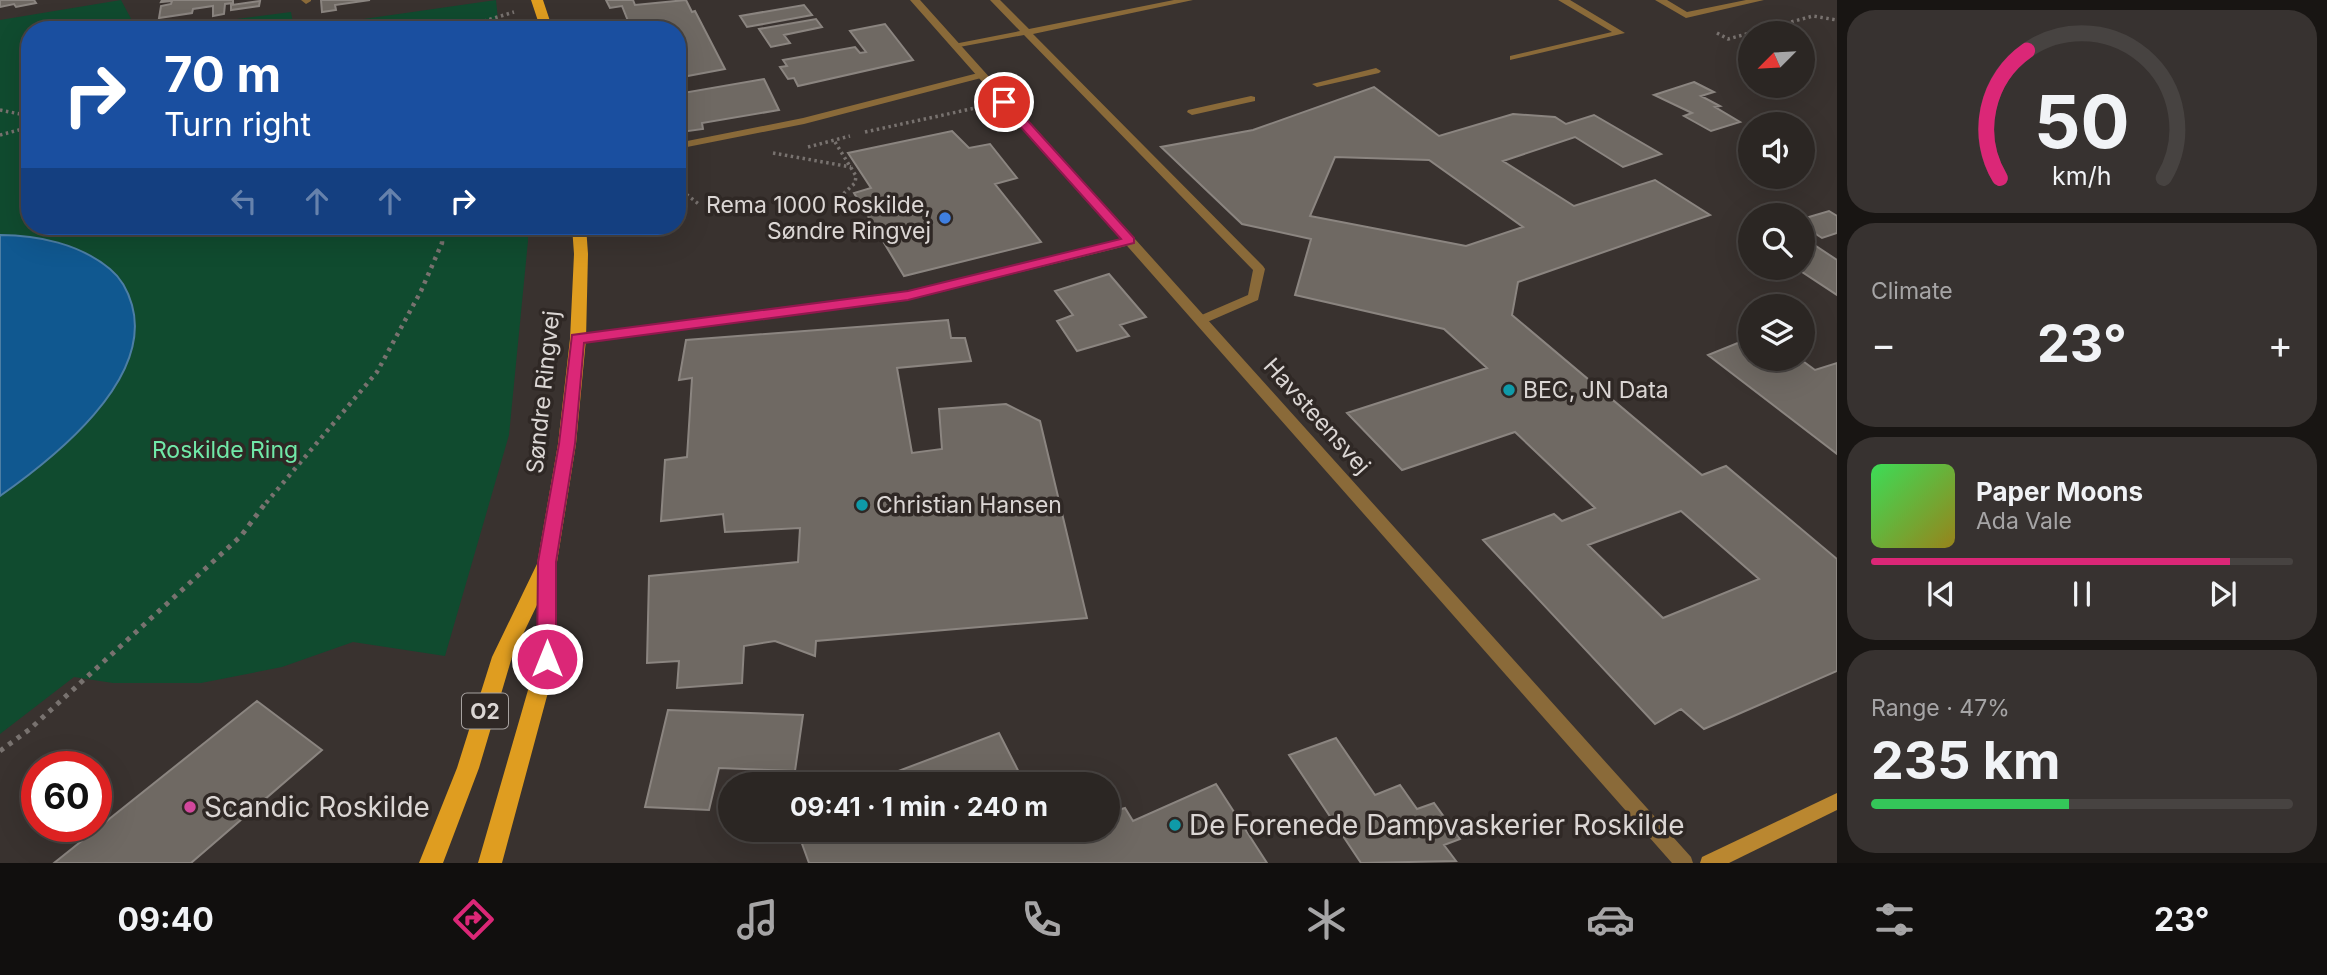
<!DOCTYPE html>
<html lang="en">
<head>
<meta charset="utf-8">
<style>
  :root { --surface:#2b2623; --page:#373230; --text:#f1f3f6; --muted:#a6a5a6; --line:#474341; --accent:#db2777 }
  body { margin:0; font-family:Inter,sans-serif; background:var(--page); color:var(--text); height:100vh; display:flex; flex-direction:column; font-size:26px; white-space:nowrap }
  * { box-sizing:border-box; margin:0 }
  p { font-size:23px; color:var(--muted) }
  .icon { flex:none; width:38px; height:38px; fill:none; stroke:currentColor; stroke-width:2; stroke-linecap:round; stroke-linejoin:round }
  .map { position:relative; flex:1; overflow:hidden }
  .details { display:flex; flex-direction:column; gap:10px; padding:10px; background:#181513; width:490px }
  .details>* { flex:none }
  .guide { position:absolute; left:21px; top:21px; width:665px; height:214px; border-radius:28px; box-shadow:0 7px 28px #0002,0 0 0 2px var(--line); background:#1a4fa0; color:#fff; overflow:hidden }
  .needle { width:46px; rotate:246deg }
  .buttons { position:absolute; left:1738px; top:21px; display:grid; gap:14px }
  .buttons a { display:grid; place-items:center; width:77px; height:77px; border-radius:50%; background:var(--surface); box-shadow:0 7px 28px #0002,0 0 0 2px var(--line); font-size:35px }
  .speed { position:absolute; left:21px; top:751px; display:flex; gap:14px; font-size:35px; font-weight:700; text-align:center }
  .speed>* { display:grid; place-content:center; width:91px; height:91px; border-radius:50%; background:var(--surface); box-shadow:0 7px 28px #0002,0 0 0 2px var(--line); line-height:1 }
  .speed .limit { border:10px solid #d22; background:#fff; color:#111 }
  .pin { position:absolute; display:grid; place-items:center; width:60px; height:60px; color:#fff; margin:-30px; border:4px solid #fff; border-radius:50%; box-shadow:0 2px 7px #0007 }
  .me { position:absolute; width:77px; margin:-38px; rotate:0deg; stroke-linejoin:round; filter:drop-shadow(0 0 5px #0008) }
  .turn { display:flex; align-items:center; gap:24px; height:147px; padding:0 28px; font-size:32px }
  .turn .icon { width:91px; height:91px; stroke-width:2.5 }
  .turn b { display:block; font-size:49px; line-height:60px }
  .lanes { display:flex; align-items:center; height:66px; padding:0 28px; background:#0003; justify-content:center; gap:35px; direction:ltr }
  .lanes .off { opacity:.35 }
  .big { font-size:52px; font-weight:700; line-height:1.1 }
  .details .widget { flex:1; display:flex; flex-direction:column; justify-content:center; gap:10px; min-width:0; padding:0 24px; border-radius:28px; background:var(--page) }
  .details .dial { align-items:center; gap:0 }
  .dial svg { height:182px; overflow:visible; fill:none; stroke:var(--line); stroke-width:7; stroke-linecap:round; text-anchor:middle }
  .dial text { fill:var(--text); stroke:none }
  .song { display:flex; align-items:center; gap:21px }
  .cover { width:84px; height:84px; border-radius:10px; background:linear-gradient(135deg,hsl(130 70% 55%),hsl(50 70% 35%)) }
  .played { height:7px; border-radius:4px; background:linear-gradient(90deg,var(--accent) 85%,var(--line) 85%) }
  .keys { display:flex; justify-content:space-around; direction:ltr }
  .heat { display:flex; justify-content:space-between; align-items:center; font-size:38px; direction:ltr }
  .charge { height:10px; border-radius:5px; background:linear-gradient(90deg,#34c759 47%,var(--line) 0) }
  .trip { position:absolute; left:718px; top:772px; width:402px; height:70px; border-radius:35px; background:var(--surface); box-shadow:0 7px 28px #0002,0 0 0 2px var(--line); font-weight:700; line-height:70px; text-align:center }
  .tabs { display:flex; height:112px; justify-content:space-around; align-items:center; background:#110f0e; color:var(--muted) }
  .tabs .icon { width:49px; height:49px }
  .tabs .current { color:var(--accent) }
  .tabs b { font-size:32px; color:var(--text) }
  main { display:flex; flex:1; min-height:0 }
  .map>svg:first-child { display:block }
  .green { fill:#104b2f }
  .water { fill:#105890; stroke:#4d7ea4; stroke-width:2 }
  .building { fill:#6f6963; stroke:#8b8580; stroke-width:2; fill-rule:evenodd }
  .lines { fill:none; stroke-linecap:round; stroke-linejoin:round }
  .path-far2 { stroke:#78726f; stroke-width:3.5; stroke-dasharray:2.5 3.5; stroke-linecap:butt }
  .path-far1 { stroke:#78726f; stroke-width:4.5; stroke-dasharray:3.5 5; stroke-linecap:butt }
  .path { stroke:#78726f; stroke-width:5; stroke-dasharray:4.5 6; stroke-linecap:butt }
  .lane { fill:#8a6a39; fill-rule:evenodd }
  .street { fill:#8a6a39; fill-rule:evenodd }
  .secondary { fill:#ba8730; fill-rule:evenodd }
  .primary { fill:#df9d20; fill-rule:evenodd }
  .route { fill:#db2777; stroke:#8e194d; stroke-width:2 }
  .shop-dot { fill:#3f7fe0; stroke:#2f2825; stroke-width:2.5 }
  .culture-dot { fill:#0f9aa8; stroke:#2f2825; stroke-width:2.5 }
  .hotel-dot { fill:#d1479c; stroke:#2f2825; stroke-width:2.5 }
  .labels { text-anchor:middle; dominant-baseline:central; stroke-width:7; stroke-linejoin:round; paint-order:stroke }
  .shield { fill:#2f2825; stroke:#a7a2a0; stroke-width:2 }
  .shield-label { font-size:21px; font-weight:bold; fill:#dbd6d4 }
  .poi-label { font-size:23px; fill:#dbd6d4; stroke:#2f2825; text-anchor:start }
  .street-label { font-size:23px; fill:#dbd6d4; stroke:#2f2825 }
  .park-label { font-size:23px; fill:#70e9a8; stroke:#2f2825 }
  .near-poi-label { font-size:28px; fill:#dbd6d4; stroke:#2f2825; text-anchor:start }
</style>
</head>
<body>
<main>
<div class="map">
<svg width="1837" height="863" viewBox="0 0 1837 863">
  <rect width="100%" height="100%" fill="#39322f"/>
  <path class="green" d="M121 0 136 28 160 29 291 12 294 29 496 0 499 30H30V226H528V241L509 435 445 656 353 642 282 667 201 683H113L74 677 0 734V20Z"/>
  <path class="water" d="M0 235C38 235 80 244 110 269 121 278 128 291 132 305 153 380 54 458 0 496Z"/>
  <path class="building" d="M0 0H34L36 3 16 7 14 4 0 7Z
    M162 0H233V3L225 4 224 14 213 16V6L193 9 192 13 159 18 161 6 171 4 172 1 161 2Z
    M321 0H370L335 5 336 10 322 12Z
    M606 0H633L635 5 686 0 692 12 695 11 725 69 677 78V30H618L615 23 628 21 622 6 610 8Z
    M260 1 259 6 231 10V5Z
    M804 5 812 15 747 27 740 16Z
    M816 19 822 27 784 35 790 43 771 47 759 29Z
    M400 22 407 25 419 24 427 27 421 30H385Z
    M885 24 913 60 798 86 794 78 788 79 780 67 787 66 783 60 855 47 860 53 866 52 850 31Z
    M764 79 779 110 702 123 703 129 681 132 677 121V94Z
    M1694 82 1714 92 1701 96 1720 106 1715 107 1740 122 1711 131 1684 116 1692 113 1654 95Z
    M1374 87 1439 136 1513 114 1555 117 1566 124 1594 115 1661 154 1623 167 1575 137 1503 161 1574 206 1655 180 1710 215 1518 282 1512 315 1702 475 1726 466 1837 559V671L1704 729 1681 709 1655 724 1483 540 1554 514 1562 521 1595 508 1515 432 1402 470 1347 413 1487 368 1444 329 1295 295 1311 239 1242 224 1161 147 1253 130ZM1335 157 1429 160 1523 227 1466 246 1310 216ZM1681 511 1759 579 1663 618 1588 545Z
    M952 131 969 148 990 144 1017 178 995 184 1041 242 904 276 854 193 871 188 848 153Z
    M1829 211 1837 216V233L1822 238 1802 225V219Z
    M1804 238 1837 260V295L1796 268H1802Z
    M1109 274 1146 317 1120 325 1129 336 1077 351 1057 321 1073 315 1055 291Z
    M948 320 951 338H965L971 361 897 368 912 453 942 449 939 409 1006 404 1040 421 1087 618 816 641 815 656 775 641 744 646 742 683 677 688 679 661 647 663 649 576 798 562 800 528 725 532 723 514 661 521 665 460 687 457 692 378 679 380 686 340Z
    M1750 338V359H1800L1815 370 1837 363V454L1708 355Z
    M257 701 322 750 191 863H54Z
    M668 710 803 715 795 771 719 768 709 810 645 807Z
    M999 733 1025 784H864Z
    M1336 738 1375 795 1400 785 1417 809 1434 803 1460 839 1444 845 1456 861 1361 863 1289 755Z
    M1216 784 1267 863H809L797 830H1108V813L1125 808 1133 821Z"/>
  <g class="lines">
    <path class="path-far2" d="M455 30 514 12
      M1717 33 1728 39 1813 16 1837 20
      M0 110 30 116
      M865 132 980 107
      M0 135 30 127
      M835 142 856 176 855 183 843 194
      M808 147 850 136
      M773 153 851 167
      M677 187 700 205"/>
    <path class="path-far1" d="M266 503 377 372 421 291 442 243V226"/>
    <path class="path" d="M0 751 30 729 241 536 267 501"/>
    <path class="lane" d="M301 0H311V1L306 4Z
      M990 0H1000L1029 29 1174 0H1193L1033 34 1263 266 1265 269 1258 300 1205 323H1197L1195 320 1197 317 1248 295 1253 270 1024 35 954 48V44L1020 31Z
      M1558 0H1570L1625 33 1510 60V56L1612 32Z
      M1376 68 1381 71 1379 73 1317 87 1312 84Z
      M982 72 985 73V77L804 124 677 149V143L803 118Z
      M1251 96 1255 97V101L1192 115 1187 112 1188 110Z
      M1130 237 1134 238V244L909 300 578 343 572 339 578 335 909 292Z"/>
    <path class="street" d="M910 0H920L1691 857 1693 863H1672Z
      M1655 0H1667L1687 12 1746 0H1764L1686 18Z"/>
    <path class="secondary" d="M1837 793V810L1729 863H1700L1702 857Z"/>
    <path class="primary" d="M531 0H543L553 30H541Z
      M572 226H586L588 254 586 339 576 444 557 562V659L502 863H478L537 659V605L512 657 479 768 443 863H419L457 768 492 657 537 564 558 444 570 339 574 254Z"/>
  </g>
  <path class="route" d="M1000 99H1008L1134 238V243L908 300 584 343 575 444 556 562V659L553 665 547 667 540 665 537 659 538 562 559 444 572 335 908 291 1121 239 1000 104Z"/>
  <circle class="shop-dot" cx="945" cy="218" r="7"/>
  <g class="culture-dot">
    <circle cx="1509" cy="390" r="7"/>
    <circle cx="862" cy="505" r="7"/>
    <circle cx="1175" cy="825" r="7"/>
  </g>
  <circle class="hotel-dot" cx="190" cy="807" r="7"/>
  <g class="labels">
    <rect class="shield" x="462" y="693.5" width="46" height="35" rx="5"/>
    <g class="shield-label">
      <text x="485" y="711">O2</text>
    </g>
    <g class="poi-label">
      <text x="931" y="205" text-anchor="end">Rema 1000 Roskilde,<tspan x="931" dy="26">Søndre Ringvej</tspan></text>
      <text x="1523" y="390">BEC, JN Data</text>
      <text x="876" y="505">Christian Hansen</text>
    </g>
    <g class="street-label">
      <text transform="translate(543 392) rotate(-84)">Søndre Ringvej</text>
      <text transform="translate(1317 416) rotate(48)">Havsteensvej</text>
    </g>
    <g class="park-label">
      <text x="225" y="450">Roskilde Ring</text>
    </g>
    <g class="near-poi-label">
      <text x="204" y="807">Scandic Roskilde</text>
      <text x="1189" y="825">De Forenede Dampvaskerier Roskilde</text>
    </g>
  </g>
</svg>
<div class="buttons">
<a><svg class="needle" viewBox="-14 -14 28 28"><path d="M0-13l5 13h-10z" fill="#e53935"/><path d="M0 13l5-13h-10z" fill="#a6a5a6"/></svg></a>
<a><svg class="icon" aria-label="sound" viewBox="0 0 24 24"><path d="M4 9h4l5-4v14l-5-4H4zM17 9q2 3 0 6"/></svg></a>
<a><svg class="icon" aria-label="search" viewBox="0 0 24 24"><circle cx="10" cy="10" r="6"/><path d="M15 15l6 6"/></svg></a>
<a><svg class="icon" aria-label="layers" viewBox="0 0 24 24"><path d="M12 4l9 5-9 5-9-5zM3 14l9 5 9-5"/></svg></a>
</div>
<div class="speed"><div class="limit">60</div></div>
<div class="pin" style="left:1004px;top:102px;background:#d93025"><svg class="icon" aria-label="arrive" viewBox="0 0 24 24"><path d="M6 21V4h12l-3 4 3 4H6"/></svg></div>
<svg class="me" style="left:547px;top:659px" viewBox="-20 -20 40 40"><circle r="17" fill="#db2777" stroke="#fff" stroke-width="3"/><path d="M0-11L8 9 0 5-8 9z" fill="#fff"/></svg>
<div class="trip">09:41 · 1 min · 240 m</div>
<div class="guide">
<div class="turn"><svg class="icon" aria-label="right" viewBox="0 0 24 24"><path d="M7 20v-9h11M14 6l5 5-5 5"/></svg><div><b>70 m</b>Turn right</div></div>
<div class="lanes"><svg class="icon off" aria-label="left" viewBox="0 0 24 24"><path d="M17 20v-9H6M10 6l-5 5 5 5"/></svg><svg class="icon off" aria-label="ahead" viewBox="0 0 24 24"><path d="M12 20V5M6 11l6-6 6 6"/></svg><svg class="icon off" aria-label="ahead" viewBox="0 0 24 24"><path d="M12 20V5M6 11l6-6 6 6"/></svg><svg class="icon" aria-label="right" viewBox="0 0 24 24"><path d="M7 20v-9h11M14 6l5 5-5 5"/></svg></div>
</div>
</div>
<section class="details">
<div class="widget dial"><svg viewBox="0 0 100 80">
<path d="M14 69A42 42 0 1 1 86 69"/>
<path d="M14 69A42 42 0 0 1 26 13" stroke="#db2777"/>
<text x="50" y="56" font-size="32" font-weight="700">50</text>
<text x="50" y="72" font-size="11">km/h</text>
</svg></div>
<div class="widget"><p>Climate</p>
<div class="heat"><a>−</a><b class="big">23°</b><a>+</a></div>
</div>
<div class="widget">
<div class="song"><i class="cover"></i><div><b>Paper Moons</b><p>Ada Vale</p></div></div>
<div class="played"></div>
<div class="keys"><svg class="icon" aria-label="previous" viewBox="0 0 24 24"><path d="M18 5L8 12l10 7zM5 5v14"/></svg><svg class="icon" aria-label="pause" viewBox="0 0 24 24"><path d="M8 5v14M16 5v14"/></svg><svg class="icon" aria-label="next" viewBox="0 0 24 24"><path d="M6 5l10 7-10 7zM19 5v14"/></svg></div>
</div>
<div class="widget"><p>Range · 47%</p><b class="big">235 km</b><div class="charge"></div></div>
</section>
</main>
<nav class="tabs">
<b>09:40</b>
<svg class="icon current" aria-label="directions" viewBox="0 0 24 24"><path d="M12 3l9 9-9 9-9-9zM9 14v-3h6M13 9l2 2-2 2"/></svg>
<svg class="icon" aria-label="music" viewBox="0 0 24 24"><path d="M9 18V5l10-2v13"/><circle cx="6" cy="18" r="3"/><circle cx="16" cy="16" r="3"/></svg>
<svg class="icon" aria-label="phone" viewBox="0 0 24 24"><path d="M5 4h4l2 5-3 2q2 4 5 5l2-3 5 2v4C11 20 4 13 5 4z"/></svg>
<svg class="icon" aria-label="climate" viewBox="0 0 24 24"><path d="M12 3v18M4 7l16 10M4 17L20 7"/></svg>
<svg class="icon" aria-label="car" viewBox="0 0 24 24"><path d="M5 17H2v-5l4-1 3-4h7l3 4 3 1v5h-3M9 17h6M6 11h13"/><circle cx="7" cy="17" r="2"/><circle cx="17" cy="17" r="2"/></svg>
<svg class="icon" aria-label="filters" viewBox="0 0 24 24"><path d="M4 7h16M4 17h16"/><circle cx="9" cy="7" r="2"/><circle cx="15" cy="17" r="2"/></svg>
<b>23°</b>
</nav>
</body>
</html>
